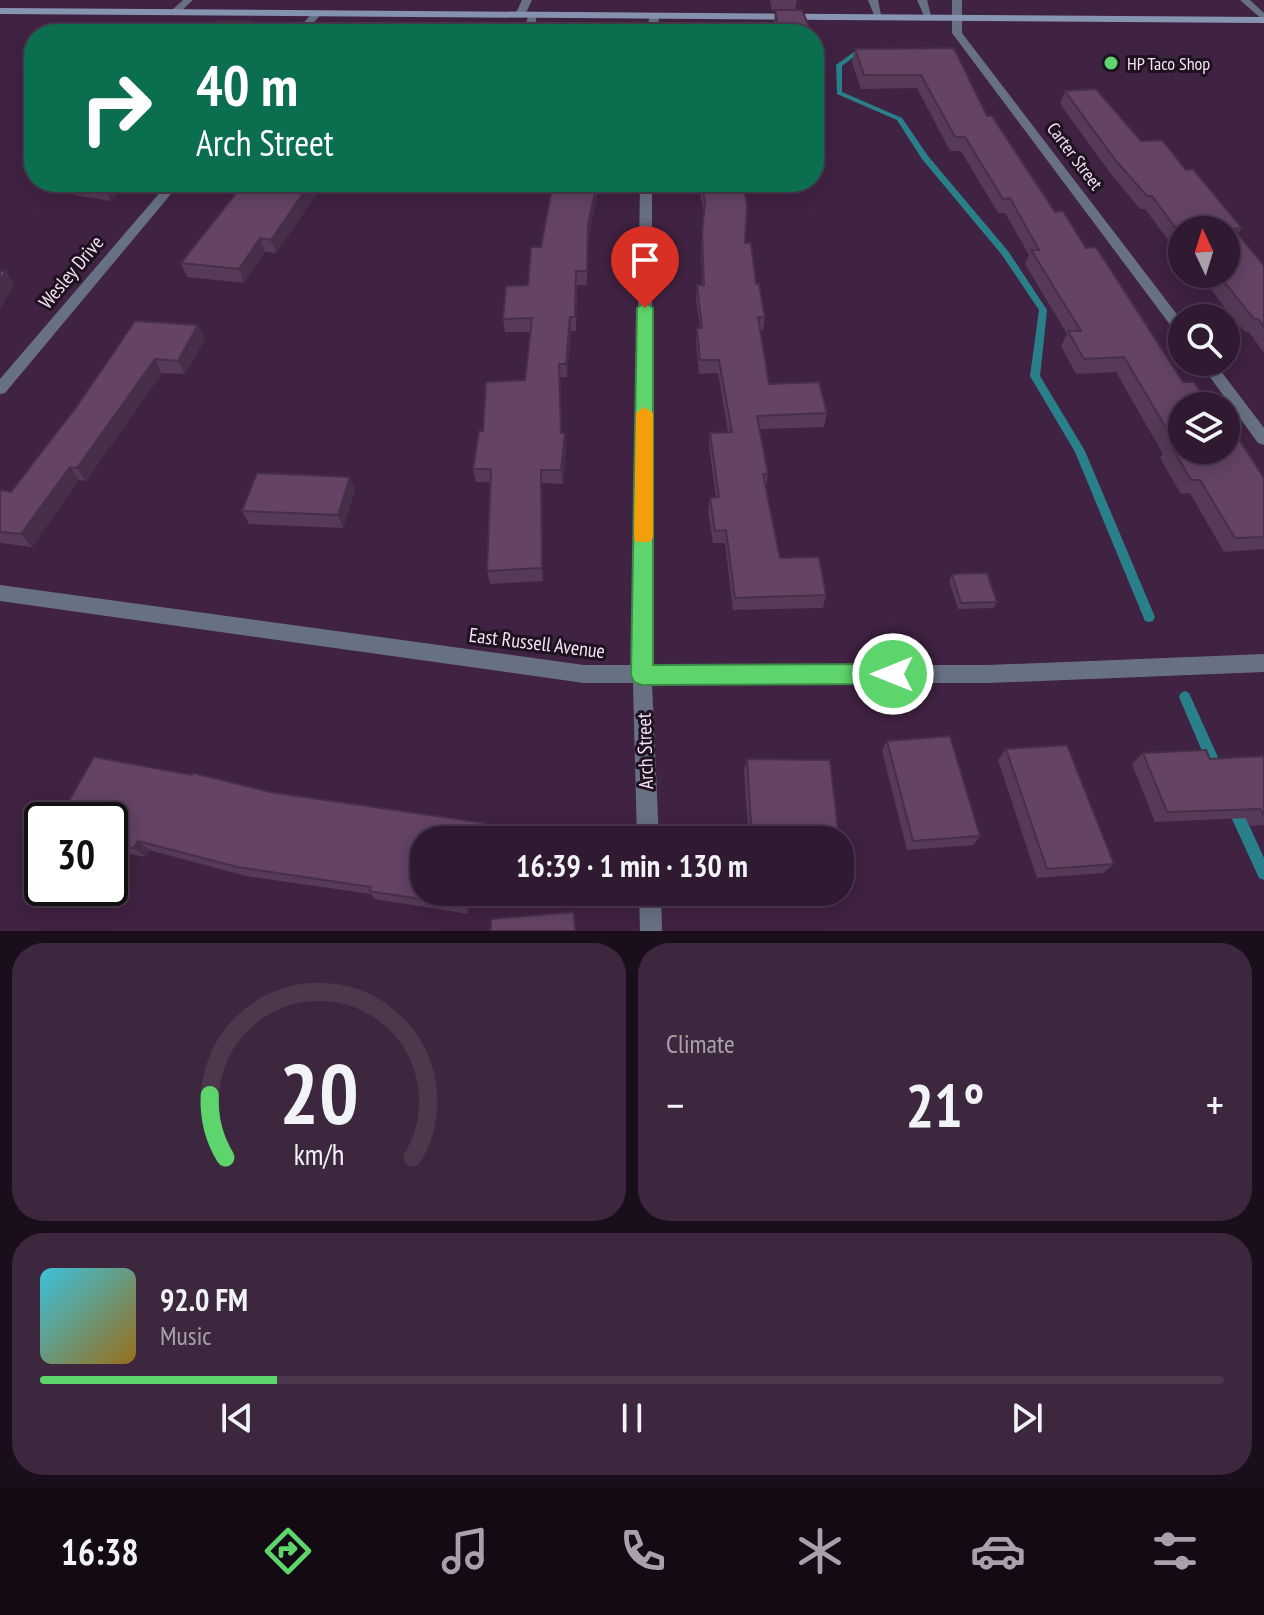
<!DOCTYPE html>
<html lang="en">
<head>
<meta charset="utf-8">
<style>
  :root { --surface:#301a32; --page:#3c273e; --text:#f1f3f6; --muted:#a8a1ac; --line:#4b384d; --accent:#5ed56c }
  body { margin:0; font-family:"PT Sans Narrow",sans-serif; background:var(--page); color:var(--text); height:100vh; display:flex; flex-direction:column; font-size:30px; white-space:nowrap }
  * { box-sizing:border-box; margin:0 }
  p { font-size:26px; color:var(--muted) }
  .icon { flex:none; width:44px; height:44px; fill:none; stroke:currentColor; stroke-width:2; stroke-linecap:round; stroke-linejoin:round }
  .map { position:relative; height:931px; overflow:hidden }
  .details { display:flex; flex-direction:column; gap:12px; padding:12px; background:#1a0e1c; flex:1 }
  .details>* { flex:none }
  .banner { position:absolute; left:24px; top:24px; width:800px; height:168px; border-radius:32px; box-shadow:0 4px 20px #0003,0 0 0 2px var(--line); background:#0b6e4f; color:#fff; overflow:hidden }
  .needle { width:52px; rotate:356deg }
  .fabs { position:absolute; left:1168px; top:216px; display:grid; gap:16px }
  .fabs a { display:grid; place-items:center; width:72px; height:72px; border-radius:50%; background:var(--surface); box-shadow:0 4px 20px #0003,0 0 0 2px var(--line); font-size:40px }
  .speed { position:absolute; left:24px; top:802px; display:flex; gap:16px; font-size:40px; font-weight:700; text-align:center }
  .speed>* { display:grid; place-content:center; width:104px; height:104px; border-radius:50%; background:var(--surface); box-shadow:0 4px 20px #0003,0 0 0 2px var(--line); line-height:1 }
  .speed .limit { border:4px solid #111; border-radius:12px; background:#fff; color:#111 }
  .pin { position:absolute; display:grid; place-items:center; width:68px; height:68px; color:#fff; margin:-82px -34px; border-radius:50% 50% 50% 0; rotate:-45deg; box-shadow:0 0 8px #0007 }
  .pin .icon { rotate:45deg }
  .me { position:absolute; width:88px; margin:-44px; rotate:270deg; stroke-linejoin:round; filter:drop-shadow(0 0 6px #0008) }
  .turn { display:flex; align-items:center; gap:28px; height:168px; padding:0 40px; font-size:36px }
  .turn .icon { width:104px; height:104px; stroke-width:2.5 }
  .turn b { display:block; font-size:56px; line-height:68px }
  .big { font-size:60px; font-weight:700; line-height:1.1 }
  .details .card { flex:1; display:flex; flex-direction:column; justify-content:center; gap:12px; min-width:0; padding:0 28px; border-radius:32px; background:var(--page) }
  .details .dial { align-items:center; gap:0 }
  .dial svg { height:208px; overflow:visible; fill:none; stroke:var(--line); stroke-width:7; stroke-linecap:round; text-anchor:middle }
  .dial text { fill:var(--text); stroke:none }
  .song { display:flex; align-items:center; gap:24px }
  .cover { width:96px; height:96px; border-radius:12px; background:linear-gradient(135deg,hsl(190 70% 55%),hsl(40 70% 35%)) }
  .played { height:8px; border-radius:4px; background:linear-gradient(90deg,var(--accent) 20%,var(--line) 20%) }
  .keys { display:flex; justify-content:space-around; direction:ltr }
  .heat { display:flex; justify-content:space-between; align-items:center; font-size:44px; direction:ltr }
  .details .tiles { flex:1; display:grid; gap:12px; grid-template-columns:1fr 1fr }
  .card:last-child { grid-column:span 2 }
  .trip { position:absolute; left:410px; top:826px; width:444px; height:80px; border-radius:32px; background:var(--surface); box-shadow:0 4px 20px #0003,0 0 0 2px var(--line); font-weight:700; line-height:80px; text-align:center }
  .menu { display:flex; height:128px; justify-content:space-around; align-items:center; background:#130a14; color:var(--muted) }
  .menu .icon { width:56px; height:56px }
  .menu .selected { color:var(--accent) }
  .menu b { font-size:36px; color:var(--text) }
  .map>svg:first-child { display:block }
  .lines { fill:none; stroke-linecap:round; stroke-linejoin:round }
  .stream { fill:#2a808a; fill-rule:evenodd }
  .service { fill:#687183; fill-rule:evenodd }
  .minor { fill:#687183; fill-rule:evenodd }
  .secondary { fill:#8895b2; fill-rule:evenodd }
  .wall { fill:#563a57 }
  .shaded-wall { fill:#462f47 }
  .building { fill:#644365; stroke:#462f47; stroke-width:2 }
  .route { fill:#5ed56c; stroke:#3d8a46; stroke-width:2 }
  .slow { fill:#f59e0b }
  .poi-dot { fill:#5ed56c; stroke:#1f1220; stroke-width:3 }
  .labels { text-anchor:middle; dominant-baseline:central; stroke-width:6; stroke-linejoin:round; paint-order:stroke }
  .far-poi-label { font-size:18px; fill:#f6e2f6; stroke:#1f1220; text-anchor:start }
  .far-street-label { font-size:18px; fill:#f6e2f6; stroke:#1f1220 }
  .street-label { font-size:20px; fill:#f6e2f6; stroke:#1f1220 }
</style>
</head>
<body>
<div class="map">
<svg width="1264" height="931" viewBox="0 0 1264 931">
  <rect width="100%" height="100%" fill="#402242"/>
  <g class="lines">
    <path class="stream" d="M858 49 863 50 842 66V92L902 118 928 156 1008 251 1047 310 1040 376 1085 451 1155 617 1153 621 1149 622 1145 621 1075 452 1030 376 1039 310 1002 255 922 159 897 120 837 94 836 65Z
      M1185 691 1189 693 1221 764 1222 768 1221 772 1216 774 1211 772 1179 697 1181 693Z
      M1234 801 1239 803 1264 858V880L1259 878 1227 808 1229 803Z"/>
    <path class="service" d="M868 0H878L882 20H876Z
      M917 0H927L932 20H926Z
      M529 13 537 15 533 34H523Z"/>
    <path class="minor" d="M183 0H193L178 14H172V10Z
      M522 0H532L525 15 520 18 515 15Z
      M952 0H962V33L1182 321V336L1177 334 952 33Z
      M1240 0H1250L1264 13V21Z
      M314 11 322 13 304 34H294Z
      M654 13 659 16 658 34H648L649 16Z
      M169 182H181L5 393 0 394V379Z
      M640 182H652V665H988L1264 654V672L988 683H652L659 840H637L633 683H584L0 601V585L584 665H633Z
      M1199 362H1214L1264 428V445L1258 443Z
      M639 892H661L662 931H640Z"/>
    <path class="secondary" d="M0 8 1264 17V23L0 14Z"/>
  </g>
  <path class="wall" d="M770 0H797L795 10 812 34H776L774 23 775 11 772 10Z
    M954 48 987 116 1182 406 1264 478V549L1224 552 1190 493 1181 494 1160 458 1163 454 1116 372 1076 374 1061 346 1067 334 1025 264 1029 255 1005 213H998L961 151H950L917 88 861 89 852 62 855 49Z
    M1065 91 1186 170 1242 228 1238 234 1264 266V353L1249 332H1245L1227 311 1200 274H1226V230H1182V250L1178 244H1171L1145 209H1140L1111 174 1060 104Z
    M68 182H130L111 201 74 195Z
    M245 182H325L276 253 265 252 244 283 187 277 181 263Z
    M698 182H742L745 243 765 317 763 331H760L769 384 827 413 824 427 760 429 768 474 766 487 780 558 826 595 823 608 733 610 725 543H713L708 511 710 498 716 497 709 446 710 433 728 432 718 373 699 374 696 342 697 328H700L696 299 697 285H702L701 247 704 214Z
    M598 192 588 238 587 285H577L576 331H571L567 377H560L562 433 566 446 563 484 542 483 543 581 490 584 487 571 490 482H476L473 469 483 431 525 380 530 332H505L503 319 528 285 541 247Z
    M198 325 205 339 185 374 162 373 86 481 79 480 32 547 0 543V490L11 492 77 406Z
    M350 477 355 490 343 528 249 524 242 511Z
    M952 574 997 602 993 608 958 609 949 581Z
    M887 741 980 836 973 845 907 850 882 751Z
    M1006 749 1114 864 1103 873 1037 878 998 760Z
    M1143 753 1210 759 1264 756V825L1249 826 1246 818 1155 822 1132 764Z
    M747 759 838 830 834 839 749 840 744 770Z
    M270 792 485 823 488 832 486 840H424V892H473L468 914 375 899 371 894 246 876 149 850 146 857 110 850V820Z"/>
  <path class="shaded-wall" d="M251 21 255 33 254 34H240Z
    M111 182H130L111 201 104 188Z
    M311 182H325L276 253 271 240Z
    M597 182 598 192 588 238 587 285 588 225Z
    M260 238 265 252 244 283 239 269Z
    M6 271 14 285 0 309V280Z
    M570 317 571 331 567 377 566 364Z
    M198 325 205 339 185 374 178 361Z
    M155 359 162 373 86 481 77 468Z
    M565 433 566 446 563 484 561 470Z
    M70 467 79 480 32 547 21 534Z
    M541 470 542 483 543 581 542 568Z
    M350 477 355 490 343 528 338 515Z
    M485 823 488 832 486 840H480Z
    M138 841 149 850 146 857 134 848Z
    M467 892H473L468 914 464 906Z"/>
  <path class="building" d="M775 10H802L812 34H779Z
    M216 21H251L240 34H204Z
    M954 48 987 116H992L1055 212 1063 211 1086 248 1096 247 1183 382H1194L1210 406H1182V450H1226V427H1231L1264 478V537L1235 538 1200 480H1191L1170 444 1175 443 1124 357 1084 359 1068 331H1081L1031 250H1039L1010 198 1003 199 965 137H955L921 75H864L855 49Z
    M1096 89 1141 141 1162 140 1186 170 1193 169 1242 228 1234 229 1264 266V327L1258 319H1254L1218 274H1226V230H1182V231H1178L1152 196H1147L1116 161 1065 91Z
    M68 182H111L104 188Z
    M245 182H311L271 240 260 238 239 269 181 263Z
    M553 182H597L588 225 587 271H576L575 317H570L566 364H559L561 433H565L561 470H541L542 568 487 571 491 469H473L479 431H483L486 382 525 380 532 318 503 319 506 286 528 285 531 247H541Z
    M701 182H742L747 204 745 243H751L756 284H759L765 317H758L769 384 819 382 827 413 757 416 768 474H763L780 558 819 557 826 595 735 598 726 530 715 531 710 498 719 497 710 433 732 432 719 360H700L697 328H702L697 285H704L702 233 705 202Z
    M0 271H6L0 280Z
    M135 321 198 325 178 361 155 359 77 468 70 467 21 534 0 532V490L11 492 77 406Z
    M257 473 350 477 338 515 242 511Z
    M987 573 997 602 961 603 952 574Z
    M950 736 980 836 913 841 887 741Z
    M1067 745 1114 864 1047 869 1006 749Z
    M1206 750 1210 759 1264 756V816L1260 809 1167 812 1143 753Z
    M94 757 192 775 193 773 270 792 485 823 480 840H424V892H467L464 906 369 891 371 887 237 867 138 841 134 848 110 844V820H58Z
    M747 759 830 760 838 830 813 829 814 840H752Z
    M574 912 575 931H491V919Z"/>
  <path class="route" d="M645 302 653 308V665L893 664 901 667 904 674 901 681 893 684 642 685 634 682 631 675 637 308Z"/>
  <path class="slow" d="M644 407 653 413V537L650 542H636L634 537 636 413Z"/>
  <circle class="poi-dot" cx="1111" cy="63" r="8"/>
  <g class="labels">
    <g class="far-poi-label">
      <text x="1127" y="63">HP Taco Shop</text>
    </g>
    <g class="far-street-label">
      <text transform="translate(1075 156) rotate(53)">Carter Street</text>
    </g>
    <g class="street-label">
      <text transform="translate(71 272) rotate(-50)">Wesley Drive</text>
      <text transform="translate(537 643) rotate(7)">East Russell Avenue</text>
      <text transform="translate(645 751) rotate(-92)">Arch Street</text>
    </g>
  </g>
</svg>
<div class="fabs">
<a><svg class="needle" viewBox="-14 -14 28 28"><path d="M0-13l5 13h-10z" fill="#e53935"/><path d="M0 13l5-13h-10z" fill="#a8a1ac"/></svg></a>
<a><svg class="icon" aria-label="search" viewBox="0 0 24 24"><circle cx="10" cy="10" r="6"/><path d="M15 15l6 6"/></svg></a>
<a><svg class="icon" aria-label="layers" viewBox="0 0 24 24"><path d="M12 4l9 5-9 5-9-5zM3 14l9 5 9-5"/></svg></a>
</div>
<div class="speed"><div class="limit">30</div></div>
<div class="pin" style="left:645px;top:308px;background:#d93025"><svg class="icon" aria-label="arrive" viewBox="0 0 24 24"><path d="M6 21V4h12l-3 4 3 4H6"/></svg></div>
<svg class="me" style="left:893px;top:674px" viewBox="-20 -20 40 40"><circle r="17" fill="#5ed56c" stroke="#fff" stroke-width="3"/><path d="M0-11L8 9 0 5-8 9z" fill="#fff"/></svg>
<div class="trip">16:39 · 1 min · 130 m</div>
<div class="banner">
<div class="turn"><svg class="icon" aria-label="right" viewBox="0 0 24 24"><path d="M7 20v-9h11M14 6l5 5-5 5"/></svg><div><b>40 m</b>Arch Street</div></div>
</div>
</div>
<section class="details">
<div class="tiles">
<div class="card dial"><svg viewBox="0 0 100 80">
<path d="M14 69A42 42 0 1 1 86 69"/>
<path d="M14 69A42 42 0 0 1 8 45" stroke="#5ed56c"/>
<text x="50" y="56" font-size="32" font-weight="700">20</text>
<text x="50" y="72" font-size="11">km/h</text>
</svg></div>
<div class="card"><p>Climate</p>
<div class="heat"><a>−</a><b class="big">21°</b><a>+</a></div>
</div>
<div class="card">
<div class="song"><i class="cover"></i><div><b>92.0 FM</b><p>Music</p></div></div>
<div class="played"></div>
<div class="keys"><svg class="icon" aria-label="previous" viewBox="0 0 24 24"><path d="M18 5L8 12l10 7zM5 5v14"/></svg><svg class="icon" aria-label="pause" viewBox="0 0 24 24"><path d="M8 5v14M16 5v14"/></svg><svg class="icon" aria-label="next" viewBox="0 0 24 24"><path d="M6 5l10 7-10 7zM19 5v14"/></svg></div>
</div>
</div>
</section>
<nav class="menu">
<b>16:38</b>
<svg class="icon selected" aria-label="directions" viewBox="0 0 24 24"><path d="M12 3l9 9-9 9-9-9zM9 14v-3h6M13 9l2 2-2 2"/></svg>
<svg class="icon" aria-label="music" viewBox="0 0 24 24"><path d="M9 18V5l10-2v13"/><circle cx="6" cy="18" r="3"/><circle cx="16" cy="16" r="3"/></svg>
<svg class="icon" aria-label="phone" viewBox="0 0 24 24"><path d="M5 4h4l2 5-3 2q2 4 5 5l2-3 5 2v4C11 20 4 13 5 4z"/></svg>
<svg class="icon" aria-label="climate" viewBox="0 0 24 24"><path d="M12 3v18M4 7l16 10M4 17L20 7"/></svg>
<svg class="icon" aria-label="car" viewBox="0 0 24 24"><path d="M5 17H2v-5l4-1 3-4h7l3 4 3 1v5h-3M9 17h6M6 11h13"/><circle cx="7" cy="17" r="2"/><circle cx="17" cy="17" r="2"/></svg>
<svg class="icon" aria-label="filters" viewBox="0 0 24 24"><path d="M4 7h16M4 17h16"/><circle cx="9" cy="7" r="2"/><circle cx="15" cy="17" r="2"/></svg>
</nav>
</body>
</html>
